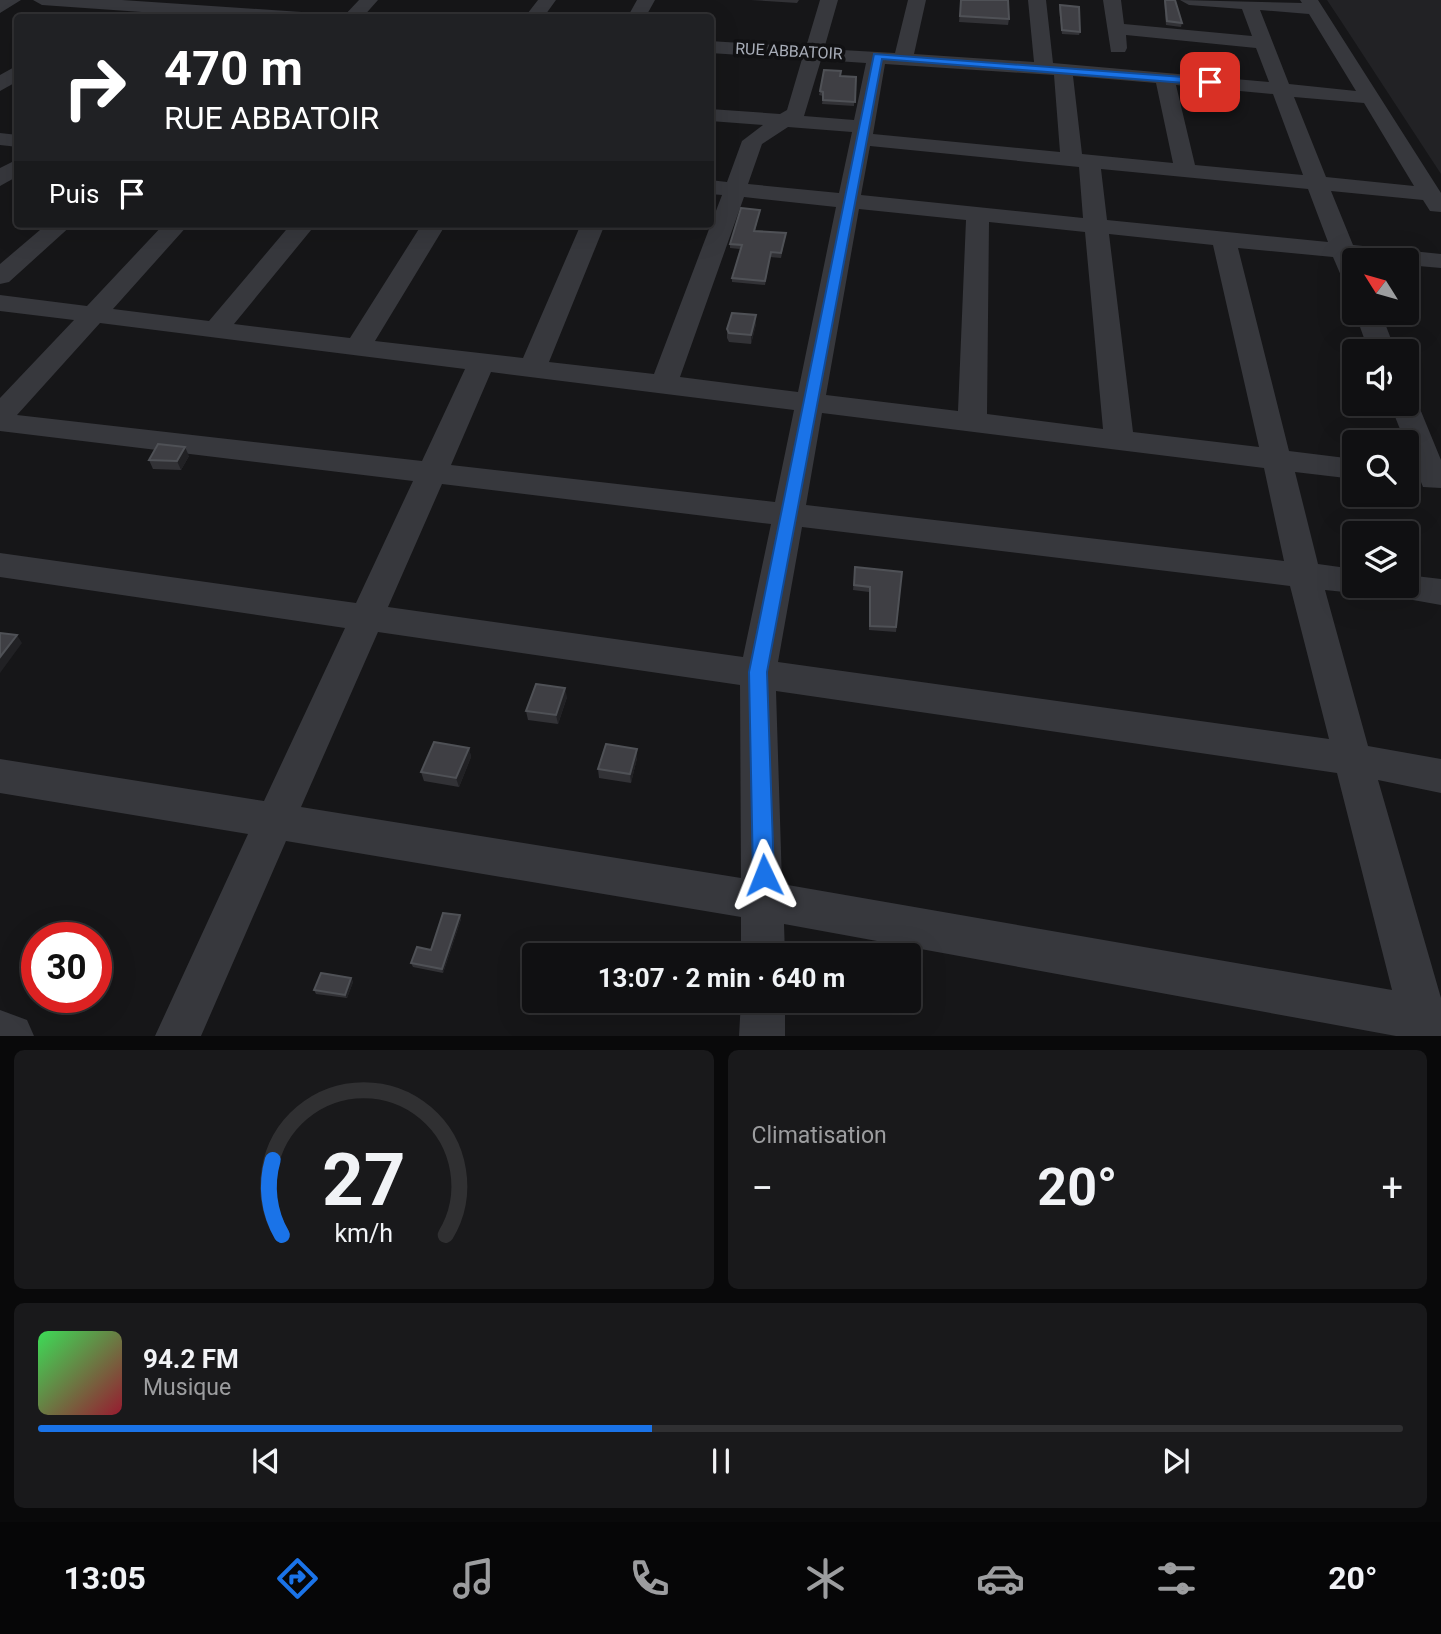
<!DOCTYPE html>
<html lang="fr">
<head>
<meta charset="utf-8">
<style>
  :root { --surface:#101012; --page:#19191b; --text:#f1f3f6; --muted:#9c9d9f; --line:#303032; --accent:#1a73e8 }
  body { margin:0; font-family:Roboto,sans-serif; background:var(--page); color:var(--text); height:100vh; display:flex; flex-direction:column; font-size:26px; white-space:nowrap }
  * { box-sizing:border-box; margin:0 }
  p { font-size:23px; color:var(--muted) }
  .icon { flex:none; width:38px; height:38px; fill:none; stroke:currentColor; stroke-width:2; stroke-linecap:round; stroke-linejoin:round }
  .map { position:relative; height:1036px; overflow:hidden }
  .panel { display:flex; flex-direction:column; gap:14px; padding:14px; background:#09090a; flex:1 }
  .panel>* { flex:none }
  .banner { position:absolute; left:14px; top:14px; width:700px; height:214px; border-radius:7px; box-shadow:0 7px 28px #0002,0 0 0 2px var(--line); background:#202124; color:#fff; overflow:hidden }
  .needle { width:46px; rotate:307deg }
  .fabs { position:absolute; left:1342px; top:248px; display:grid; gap:14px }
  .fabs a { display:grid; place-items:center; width:77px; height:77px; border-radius:7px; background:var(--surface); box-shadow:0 7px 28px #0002,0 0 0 2px var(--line); font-size:35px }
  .speed { position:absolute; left:21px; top:922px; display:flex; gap:14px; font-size:35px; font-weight:700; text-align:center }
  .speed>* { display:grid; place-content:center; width:91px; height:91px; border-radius:50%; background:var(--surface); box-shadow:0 7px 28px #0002,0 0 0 2px var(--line); line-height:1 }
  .speed .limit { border:10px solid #d22; background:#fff; color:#111 }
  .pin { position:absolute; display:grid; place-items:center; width:60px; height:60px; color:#fff; margin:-30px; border-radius:14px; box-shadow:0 4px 10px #0006 }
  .me { position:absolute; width:77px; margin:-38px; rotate:358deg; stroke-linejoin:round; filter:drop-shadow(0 0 5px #0008) }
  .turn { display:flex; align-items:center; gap:24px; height:147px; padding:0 35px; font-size:32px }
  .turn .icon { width:91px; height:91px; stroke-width:2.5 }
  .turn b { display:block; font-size:49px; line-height:60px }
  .then { display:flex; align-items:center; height:66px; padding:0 35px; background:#0003; gap:14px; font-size:26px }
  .big { font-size:52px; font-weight:700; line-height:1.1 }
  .panel .widget { flex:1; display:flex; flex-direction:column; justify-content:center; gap:10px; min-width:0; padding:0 24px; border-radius:10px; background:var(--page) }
  .panel .dial { align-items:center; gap:0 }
  .dial svg { height:182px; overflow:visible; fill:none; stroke:var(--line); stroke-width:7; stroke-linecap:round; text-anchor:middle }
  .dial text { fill:var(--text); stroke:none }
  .song { display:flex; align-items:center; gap:21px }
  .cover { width:84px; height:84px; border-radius:10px; background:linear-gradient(135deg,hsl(130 70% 55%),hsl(350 70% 35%)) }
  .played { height:7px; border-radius:4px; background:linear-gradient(90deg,var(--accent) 45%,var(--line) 45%) }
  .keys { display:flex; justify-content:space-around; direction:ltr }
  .heat { display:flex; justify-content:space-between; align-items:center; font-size:38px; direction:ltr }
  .panel .tiles { flex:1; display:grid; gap:14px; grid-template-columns:1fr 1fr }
  .widget:last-child { grid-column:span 2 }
  .trip { position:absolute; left:522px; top:943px; width:399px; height:70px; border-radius:7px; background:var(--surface); box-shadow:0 7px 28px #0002,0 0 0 2px var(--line); font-weight:700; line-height:70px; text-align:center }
  .menu { display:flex; height:112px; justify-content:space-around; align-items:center; background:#060607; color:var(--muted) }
  .menu .icon { width:49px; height:49px }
  .menu .on { color:var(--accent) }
  .menu b { font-size:32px; color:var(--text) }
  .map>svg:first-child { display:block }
  .built { fill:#222225 }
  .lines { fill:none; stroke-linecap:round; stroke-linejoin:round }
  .minor { fill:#37383d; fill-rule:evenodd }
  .wall { fill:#323236 }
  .shaded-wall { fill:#212124 }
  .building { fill:#3f3f44; stroke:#4f5156; stroke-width:2 }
  .route { fill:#1a73e8; stroke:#114b97; stroke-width:2 }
  .labels { text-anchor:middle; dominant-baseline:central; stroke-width:7; stroke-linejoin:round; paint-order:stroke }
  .far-street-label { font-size:16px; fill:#a8adb8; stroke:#111113 }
</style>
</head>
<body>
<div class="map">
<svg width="1441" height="1036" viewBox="0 0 1441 1036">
  <rect width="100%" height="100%" fill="#161618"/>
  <path class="built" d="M1327 0H1441V174L1341 21Z"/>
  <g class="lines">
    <path class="minor" d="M0 0H21L0 13Z
      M33 0H122L316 13 325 18H227L42 5Z
      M359 0H378L362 18H342Z
      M538 0H556L543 18H524Z
      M637 0H655L645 18H627Z
      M820 0H838L824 49 895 53 908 0H926L914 54 1034 62 1028 0H1046L1053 63 1269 82 1256 48 1126 35 1127 48 1125 52H1111L1103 0H1121L1124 24 1252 36 1242 9 1189 5 1180 0 1302 3 1300 0H1318L1441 193V212L1430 211 1423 200 1331 191 1353 245 1441 254V268L1407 265V261H1354V288L1345 285 1333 257 1238 248 1289 451 1354 459V479L1295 472 1318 564 1354 569V586H1368L1354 593 1325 590 1368 746 1441 759V793L1378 780 1441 998V1036H1396L784 924 785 956H741V917L286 841 201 1036H155L248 834 0 793V759L264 801 345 628 0 577V553L356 603 413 481 0 431V398L74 320 0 311V295L87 306 164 224H189L113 309 209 321 291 224H316L234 324 350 338 422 224H446L375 341 523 358 581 224H605L549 362 654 374 722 195 710 194V180L727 182 742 141 763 125 710 121V109L780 114 787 110 802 59 710 53V41L806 47ZM1260 10 1309 14 1356 91 1289 84ZM821 60 866 63 854 120 804 116ZM885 64 1054 75 1060 152 873 134ZM1073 76 1156 83 1173 163 1082 154ZM1176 85 1273 94 1303 175 1195 165ZM1294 97 1364 103 1414 186 1326 177ZM788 127 852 132 839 193 748 184 762 144ZM870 146 1079 167 1083 218 861 195ZM1101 169 1308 189 1328 242 1107 220ZM744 197 836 207 798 392 680 377ZM859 209 966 220 958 411 826 395ZM989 222 1085 232 1103 429 987 414ZM1109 234 1213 245 1259 447 1133 432ZM100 323 465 369 422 461 17 415ZM491 372 794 410 775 502 451 465ZM822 413 1264 468 1284 561 806 505ZM442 484 771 524 743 657 388 607ZM802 527 1290 586 1329 739 778 662ZM378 632 740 685 741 878 301 807ZM776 691 1337 773 1392 990 782 884Z
      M18 65V81L0 91V75Z
      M0 133 18 135V147L0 145Z
      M18 159V176L0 186V168Z
      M47 224H73L9 282 0 284V264Z
      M1355 313H1381L1396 352H1369Z
      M1407 396 1414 398 1418 404 1441 460V488L1423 487 1390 404H1407Z
      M1407 575 1441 579V605L1385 595 1380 586H1407Z
      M741 1001H785V1036H739Z
      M0 1010 27 1020 34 1036H0Z"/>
  </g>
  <path class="wall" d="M751 0H799L797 3Z
    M961 0 1009 19 1008 25 959 22Z
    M1164 0H1175L1182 23 1181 27 1166 25Z
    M1060 5 1080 32 1079 35 1062 34 1059 9Z
    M841 76 856 77 854 106 822 104 823 96 819 95 820 91Z
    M760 210 755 231 786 233 781 258 770 257 765 285 732 282V278L740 249 730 248V244Z
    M756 324 751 344 729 342 727 338V329Z
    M189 456 181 470 153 469 149 460Z
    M855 567 902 572 896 632 869 630V592L853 590Z
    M567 697 558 724 528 720 526 711Z
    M469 748 471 757 459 787 424 781 421 772Z
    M637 758 631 783 599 778 598 769Z
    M460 915 461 919 443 973 413 967 411 963 431 950Z
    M351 978 353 982 347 998 316 994 314 990Z
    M642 1001H676L675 1010 642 1006Z"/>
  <path class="shaded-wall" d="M756 315V324L751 344V335Z
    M185 447 189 456 181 470 177 461Z
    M17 635 22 643 0 673V657Z
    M565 688 567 697 558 724 556 715Z
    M469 748 471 757 459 787 456 778Z
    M637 749V758L631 783 630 774Z
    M460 915 461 919 443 973 442 969Z
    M351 978 353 982 347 998 345 995Z"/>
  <path class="building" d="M961 0H1008L1009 19 960 16Z
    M1165 0H1175L1182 23 1167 21Z
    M1060 5 1079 7 1080 32 1062 30Z
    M824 70 841 71 840 76 856 77 855 102 823 100V92L820 91Z
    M741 208 760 210 754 231 786 233 781 253 771 252 765 281 732 278 742 245 730 244Z
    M732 313 756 315 751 335 729 333 727 329Z
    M158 444 185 447 177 461 149 460Z
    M855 567 902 572 896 627 870 626V587L854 585Z
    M0 633 17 635 0 657Z
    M536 684 565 688 556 715 526 711Z
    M434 742 469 748 456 778 421 772Z
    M606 744 637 749 630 774 598 769Z
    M443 913 460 915 442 969 411 963 417 947 431 950Z
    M592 953 609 955V956H591Z
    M321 973 351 978 345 995 314 990Z"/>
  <path class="route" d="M874 54 1210 79 1215 82 1210 85 882 59 767 672 774 875 771 882 764 885 756 882 753 875 749 672Z"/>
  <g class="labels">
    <g class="far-street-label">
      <text transform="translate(789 51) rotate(3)">RUE ABBATOIR</text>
    </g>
  </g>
</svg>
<div class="fabs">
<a><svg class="needle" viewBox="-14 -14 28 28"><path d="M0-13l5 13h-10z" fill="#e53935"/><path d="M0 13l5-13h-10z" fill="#9c9d9f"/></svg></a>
<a><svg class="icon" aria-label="sound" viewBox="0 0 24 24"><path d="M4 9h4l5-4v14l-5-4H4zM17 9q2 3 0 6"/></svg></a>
<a><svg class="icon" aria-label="search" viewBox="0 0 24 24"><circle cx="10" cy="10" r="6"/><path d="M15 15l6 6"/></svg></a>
<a><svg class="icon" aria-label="layers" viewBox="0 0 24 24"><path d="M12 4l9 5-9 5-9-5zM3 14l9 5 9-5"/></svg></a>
</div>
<div class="speed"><div class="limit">30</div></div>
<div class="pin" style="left:1210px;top:82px;background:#d93025"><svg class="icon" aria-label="arrive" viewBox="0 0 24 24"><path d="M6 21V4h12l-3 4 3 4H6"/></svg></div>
<svg class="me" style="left:764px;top:875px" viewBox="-20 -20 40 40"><path d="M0-17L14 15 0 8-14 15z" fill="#1a73e8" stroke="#fff" stroke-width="4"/></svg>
<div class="trip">13:07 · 2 min · 640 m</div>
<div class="banner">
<div class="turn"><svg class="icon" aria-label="right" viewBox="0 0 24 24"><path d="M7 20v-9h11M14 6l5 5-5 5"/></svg><div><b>470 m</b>RUE ABBATOIR</div></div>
<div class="then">Puis<svg class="icon" aria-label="arrive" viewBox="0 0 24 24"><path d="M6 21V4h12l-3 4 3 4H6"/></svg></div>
</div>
</div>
<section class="panel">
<div class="tiles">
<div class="widget dial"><svg viewBox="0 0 100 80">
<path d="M14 69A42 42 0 1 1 86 69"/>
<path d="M14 69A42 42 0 0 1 10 36" stroke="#1a73e8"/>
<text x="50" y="56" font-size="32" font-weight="700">27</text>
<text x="50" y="72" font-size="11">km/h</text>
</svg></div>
<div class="widget"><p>Climatisation</p>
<div class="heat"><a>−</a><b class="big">20°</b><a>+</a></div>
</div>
<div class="widget">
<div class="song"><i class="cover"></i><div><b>94.2 FM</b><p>Musique</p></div></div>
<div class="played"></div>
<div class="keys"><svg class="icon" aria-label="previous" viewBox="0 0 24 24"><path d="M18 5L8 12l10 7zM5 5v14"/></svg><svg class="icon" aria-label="pause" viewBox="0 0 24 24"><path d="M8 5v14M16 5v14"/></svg><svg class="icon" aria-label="next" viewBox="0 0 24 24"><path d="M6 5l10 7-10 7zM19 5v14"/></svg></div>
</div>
</div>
</section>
<nav class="menu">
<b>13:05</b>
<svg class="icon on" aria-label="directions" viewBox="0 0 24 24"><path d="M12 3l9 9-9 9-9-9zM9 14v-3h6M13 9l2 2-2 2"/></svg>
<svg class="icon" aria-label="music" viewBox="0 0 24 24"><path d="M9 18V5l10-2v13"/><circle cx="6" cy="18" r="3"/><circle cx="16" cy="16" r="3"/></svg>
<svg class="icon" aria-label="phone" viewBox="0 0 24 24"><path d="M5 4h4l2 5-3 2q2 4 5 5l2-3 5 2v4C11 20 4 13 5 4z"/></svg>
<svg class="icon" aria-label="climate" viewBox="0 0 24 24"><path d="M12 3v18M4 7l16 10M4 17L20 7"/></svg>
<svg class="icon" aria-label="car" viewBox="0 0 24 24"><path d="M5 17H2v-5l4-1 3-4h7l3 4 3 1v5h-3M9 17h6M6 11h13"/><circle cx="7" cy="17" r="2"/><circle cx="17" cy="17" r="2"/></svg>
<svg class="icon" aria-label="filters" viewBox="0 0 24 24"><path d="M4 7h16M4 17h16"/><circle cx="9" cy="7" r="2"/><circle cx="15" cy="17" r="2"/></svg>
<b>20°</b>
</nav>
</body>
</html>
